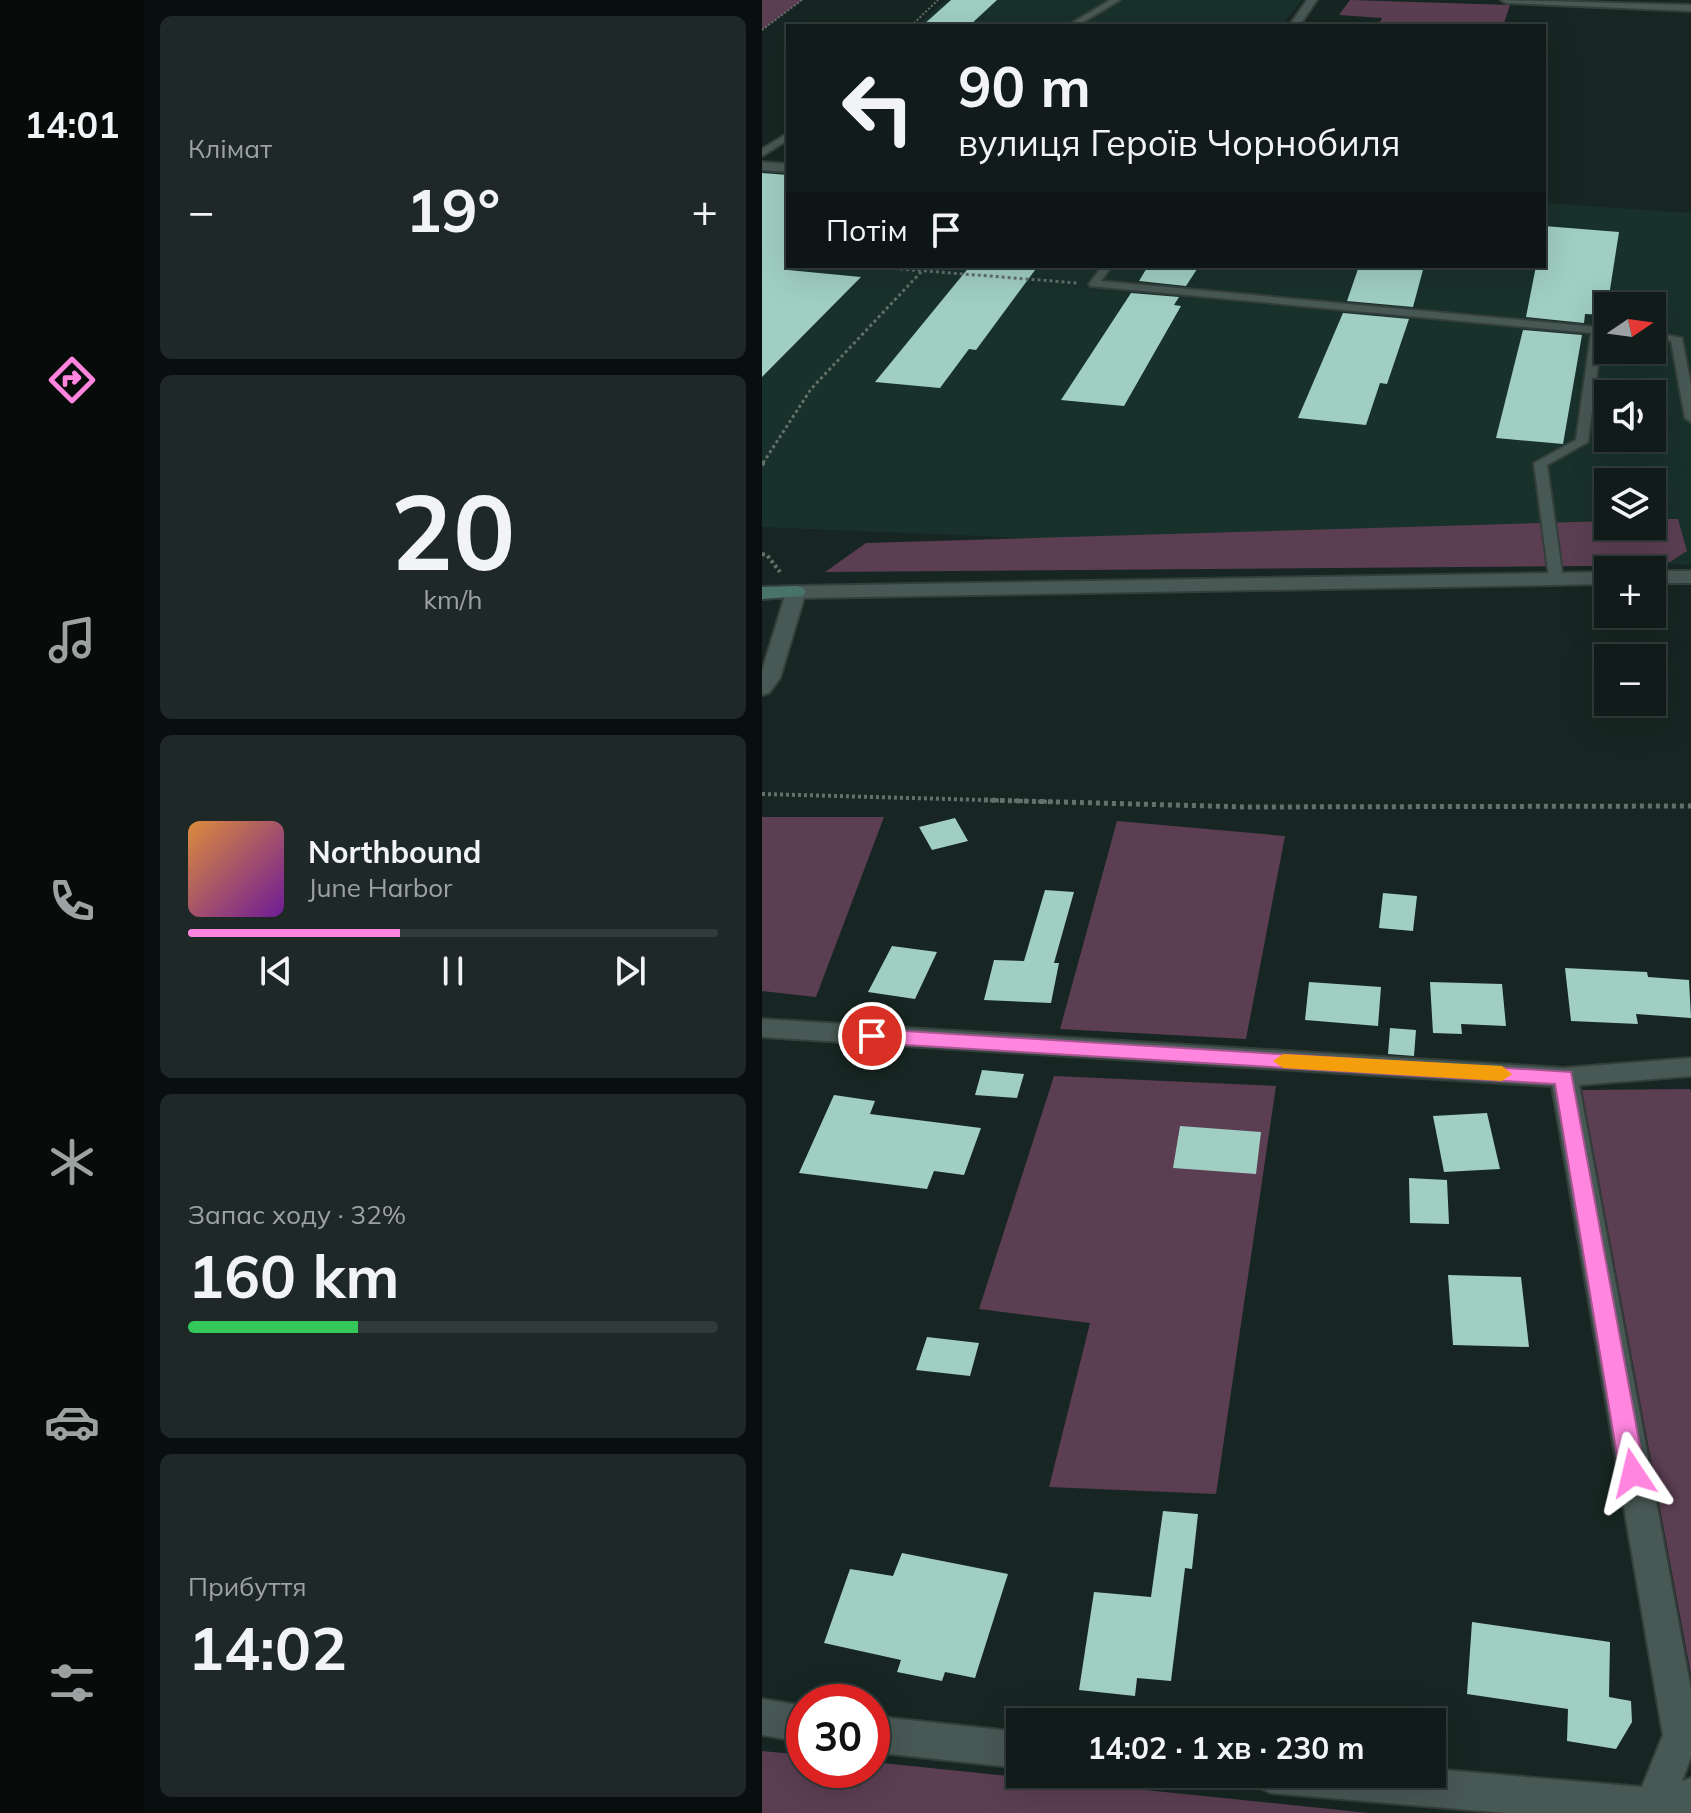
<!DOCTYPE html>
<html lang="uk">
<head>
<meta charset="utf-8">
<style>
  :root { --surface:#111c1a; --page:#1e2927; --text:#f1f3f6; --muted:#9ca1a2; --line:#303a39; --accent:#ff85df }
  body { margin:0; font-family:Mulish,sans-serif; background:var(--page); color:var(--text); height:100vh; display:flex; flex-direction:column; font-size:30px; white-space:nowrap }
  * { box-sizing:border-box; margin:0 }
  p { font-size:26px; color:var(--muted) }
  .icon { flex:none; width:44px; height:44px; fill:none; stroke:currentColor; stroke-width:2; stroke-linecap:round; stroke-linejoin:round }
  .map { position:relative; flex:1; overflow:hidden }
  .details { display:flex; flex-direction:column; gap:16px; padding:16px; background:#090f0e; width:618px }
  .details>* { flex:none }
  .banner { position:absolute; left:24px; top:24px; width:760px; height:244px; border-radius:0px; box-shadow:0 8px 32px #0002,0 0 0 2px var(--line); background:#111c1a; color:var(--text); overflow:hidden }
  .needle { width:52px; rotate:77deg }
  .buttons { position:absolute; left:832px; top:292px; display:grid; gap:16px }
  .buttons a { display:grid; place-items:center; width:72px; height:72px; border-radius:0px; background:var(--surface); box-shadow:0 8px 32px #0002,0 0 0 2px var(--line); font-size:40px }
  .speed { position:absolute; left:24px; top:1684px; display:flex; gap:16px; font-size:40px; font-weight:700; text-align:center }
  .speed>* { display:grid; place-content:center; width:104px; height:104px; border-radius:50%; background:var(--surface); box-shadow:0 8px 32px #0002,0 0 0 2px var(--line); line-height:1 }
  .speed .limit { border:12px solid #d22; background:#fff; color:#111 }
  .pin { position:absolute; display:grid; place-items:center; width:68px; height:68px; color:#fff; margin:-34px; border:4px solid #fff; border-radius:50%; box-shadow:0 2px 8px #0007 }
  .me { position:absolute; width:88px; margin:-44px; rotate:350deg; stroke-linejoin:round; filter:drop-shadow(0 0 6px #0008) }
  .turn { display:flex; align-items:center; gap:28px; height:168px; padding:0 40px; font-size:36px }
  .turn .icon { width:104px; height:104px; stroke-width:2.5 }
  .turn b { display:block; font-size:56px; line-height:68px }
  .then { display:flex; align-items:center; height:76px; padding:0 40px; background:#0003; gap:16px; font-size:30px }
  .big { font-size:60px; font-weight:700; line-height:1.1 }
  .details .widget { flex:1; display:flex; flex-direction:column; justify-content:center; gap:12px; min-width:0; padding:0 28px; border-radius:12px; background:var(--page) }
  .details .dial { align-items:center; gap:0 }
  .dial b { font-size:104px; line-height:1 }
  .song { display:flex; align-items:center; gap:24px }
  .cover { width:96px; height:96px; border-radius:12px; background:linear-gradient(135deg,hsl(30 70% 55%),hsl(280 70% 35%)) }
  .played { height:8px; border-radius:4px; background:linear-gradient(90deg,var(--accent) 40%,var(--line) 40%) }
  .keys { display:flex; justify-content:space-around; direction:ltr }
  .heat { display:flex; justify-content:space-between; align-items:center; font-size:44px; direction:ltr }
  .charge { height:12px; border-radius:6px; background:linear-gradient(90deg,#34c759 32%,var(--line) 0) }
  .trip { position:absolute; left:244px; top:1708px; width:440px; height:80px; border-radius:0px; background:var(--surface); box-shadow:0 8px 32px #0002,0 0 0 2px var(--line); font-weight:700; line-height:80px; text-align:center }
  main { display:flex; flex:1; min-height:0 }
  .dock { display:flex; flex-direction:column; width:144px; justify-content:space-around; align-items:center; background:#070b0a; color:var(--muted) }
  .dock .icon { width:56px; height:56px }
  .dock .selected { color:var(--accent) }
  .dock b { font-size:36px; color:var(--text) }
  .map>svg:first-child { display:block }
  .built { fill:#19312b; fill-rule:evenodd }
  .green { fill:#5b3e52 }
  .building { fill:#a0cec2 }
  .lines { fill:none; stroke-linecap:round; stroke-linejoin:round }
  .lane-casing { stroke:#343f3b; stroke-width:4 }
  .street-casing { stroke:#343f3b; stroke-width:4 }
  .secondary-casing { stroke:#343f3b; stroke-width:4 }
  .path-far3 { stroke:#63706c; stroke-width:2; stroke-dasharray:2 2; stroke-linecap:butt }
  .path-far2 { stroke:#63706c; stroke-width:3; stroke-dasharray:3 3; stroke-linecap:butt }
  .path-far1 { stroke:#63706c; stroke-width:4; stroke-dasharray:3 3; stroke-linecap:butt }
  .path { stroke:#63706c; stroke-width:5; stroke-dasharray:4 4; stroke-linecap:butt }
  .lane { fill:#485854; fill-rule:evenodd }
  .street { fill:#485854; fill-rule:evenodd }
  .secondary { fill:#477369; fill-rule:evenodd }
  .route { fill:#ff85df; stroke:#a65691; stroke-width:2 }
  .slow { fill:#f59e0b }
</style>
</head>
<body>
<main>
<nav class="dock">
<b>14:01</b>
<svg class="icon selected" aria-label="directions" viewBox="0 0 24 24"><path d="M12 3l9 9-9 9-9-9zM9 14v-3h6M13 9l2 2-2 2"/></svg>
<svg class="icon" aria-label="music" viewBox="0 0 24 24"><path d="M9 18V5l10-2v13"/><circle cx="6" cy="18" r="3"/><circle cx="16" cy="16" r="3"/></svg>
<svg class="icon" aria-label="phone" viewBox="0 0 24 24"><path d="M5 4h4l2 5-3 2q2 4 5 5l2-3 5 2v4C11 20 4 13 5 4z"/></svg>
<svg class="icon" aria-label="climate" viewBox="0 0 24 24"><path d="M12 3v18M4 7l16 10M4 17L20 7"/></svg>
<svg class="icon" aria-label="car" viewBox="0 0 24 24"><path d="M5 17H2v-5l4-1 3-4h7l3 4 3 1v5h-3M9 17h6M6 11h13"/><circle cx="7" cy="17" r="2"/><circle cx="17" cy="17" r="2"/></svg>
<svg class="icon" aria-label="filters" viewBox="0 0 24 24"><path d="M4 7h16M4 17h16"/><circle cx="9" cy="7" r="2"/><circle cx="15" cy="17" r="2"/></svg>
</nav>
<section class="details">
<div class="widget"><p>Клімат</p>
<div class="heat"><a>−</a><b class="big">19°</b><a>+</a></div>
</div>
<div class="widget dial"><b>20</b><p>km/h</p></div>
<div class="widget">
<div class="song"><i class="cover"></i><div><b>Northbound</b><p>June Harbor</p></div></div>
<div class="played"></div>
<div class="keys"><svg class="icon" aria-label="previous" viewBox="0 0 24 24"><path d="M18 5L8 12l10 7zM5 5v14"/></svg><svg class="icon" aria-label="pause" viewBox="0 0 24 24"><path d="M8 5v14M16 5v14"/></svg><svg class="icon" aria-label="next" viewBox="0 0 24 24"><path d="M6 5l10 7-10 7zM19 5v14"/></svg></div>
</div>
<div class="widget"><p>Запас ходу · 32%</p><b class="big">160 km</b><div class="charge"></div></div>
<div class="widget"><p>Прибуття</p><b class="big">14:02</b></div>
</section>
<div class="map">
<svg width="929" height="1813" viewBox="0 0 929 1813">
  <rect width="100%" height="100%" fill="#172622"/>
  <path class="built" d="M184 0H540L519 26H155Z
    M0 172 26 174V266H782V203L929 213V565L0 527ZM846 306H890V350H846ZM846 394H890V438H846ZM846 482H890V526H846Z"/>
  <path class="green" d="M0 0H40L0 30Z
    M588 0 748 5 741 26H616L620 18 577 15Z
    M890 519H916L925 551 908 562 828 566 63 572 104 543 846 521V526H890Z
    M0 817H122L54 997 0 991Z
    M355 821 523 836 484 1039 298 1029Z
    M292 1076 514 1086 454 1494 287 1487 328 1323 217 1309Z
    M928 1089 929 1092V1675L820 1090Z
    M0 1751 42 1755V1770H110V1762L607 1813H0Z"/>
  <path class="building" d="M189 0H235L207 26H160Z
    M0 173 26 175V270L99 277 0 377Z
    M782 226 857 232 844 315 823 314 822 323 764 317 774 266H782Z
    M208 266H276L214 350 207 349 178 388 113 382Z
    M386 266H437L424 286 377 281Z
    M597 266H662L651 307 585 301Z
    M369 293 417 297 412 305 419 306 362 406 299 400Z
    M581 313 647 319 625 384 618 383 604 425 536 418Z
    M761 330 820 335 801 444 734 438Z
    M193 818 206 841 170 850 157 827Z
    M283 890 312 892 292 963H297L289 1003 222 1000 232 960 262 961Z
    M621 893 655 896 651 931 617 928Z
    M130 946 175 952 153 999 106 992Z
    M803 968 885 972 886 977 927 980 929 1018 874 1014 876 1024 809 1021Z
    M547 982 619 987 616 1026 543 1020Z
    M668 982 740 984 744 1026 699 1024 700 1034 671 1033Z
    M628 1028 654 1030 652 1056 626 1054Z
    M220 1070 262 1074 255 1098 213 1095Z
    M72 1095 113 1101 108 1114 219 1128 202 1175 172 1171 165 1189 37 1173Z
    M725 1113 738 1169 682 1172 671 1116Z
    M418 1126 499 1132 494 1174 411 1168Z
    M647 1178 685 1180 687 1224 648 1223Z
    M686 1275 759 1277 767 1347 691 1345Z
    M165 1337 217 1343 208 1376 154 1370Z
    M401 1511 436 1514 430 1569 423 1568 409 1681 375 1678 373 1696 317 1690 332 1592 389 1597Z
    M140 1553 246 1574 213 1678 183 1672 180 1681 135 1672 139 1660 62 1643 88 1569 131 1576Z
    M710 1622 848 1642 847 1697 869 1701 870 1722 854 1749 805 1741 806 1709 705 1694Z"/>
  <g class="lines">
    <defs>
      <path id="lane" d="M348 0H358L315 26H305Z
        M26 133V140L0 156V149Z
        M340 266H350L339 281 846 328V334H840L826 442 785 465 801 579 794 583 787 579 772 463 814 440 829 333 328 286 327 284Z
        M890 332 920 338 929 386V422L923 418 909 341 890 338Z"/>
      <path id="street" d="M545 0H555L537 26H527Z
        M739 0 929 5V11L744 3Z
        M0 162 26 164V172L0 170Z
        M890 571H929V583H890Z
        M846 572V584L42 598 18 678 7 693 0 695V671L24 592 34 586Z
        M0 1019 802 1068 929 1058V1076L817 1085 929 1690V1757L920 1781 929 1778V1813H744L509 1793 496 1787 490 1774H670V1769L880 1787 901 1735 790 1086 0 1037Z
        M0 1699 42 1706V1742L0 1735Z
        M110 1716 258 1732V1768L110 1752Z"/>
      <path id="secondary" d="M34 586 41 588 44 592 41 596 0 599V587Z"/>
    </defs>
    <use href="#lane" class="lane-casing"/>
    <use href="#street" class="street-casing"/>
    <use href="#secondary" class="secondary-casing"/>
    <path class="path-far3" d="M149 26 176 0
      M0 30 40 0"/>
    <path class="path-far2" d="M126 268 315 283
      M1 463 49 389 159 272"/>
    <path class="path-far1" d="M0 465 3 461
      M0 554 5 555 18 572
      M0 794 297 802"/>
    <path class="path" d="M222 800 486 807 929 806"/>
    <use href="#lane" class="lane"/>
    <use href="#street" class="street"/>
    <use href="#secondary" class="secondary"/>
  </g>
  <path class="route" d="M110 1029 809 1072 883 1473 879 1480 871 1484 862 1480 858 1473 793 1084 110 1043 100 1036Z"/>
  <path class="slow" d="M521 1054 740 1066 750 1074 740 1081 521 1068 511 1061Z"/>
</svg>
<div class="buttons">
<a><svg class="needle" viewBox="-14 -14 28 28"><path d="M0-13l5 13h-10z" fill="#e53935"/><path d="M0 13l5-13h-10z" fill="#9ca1a2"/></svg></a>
<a><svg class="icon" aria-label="sound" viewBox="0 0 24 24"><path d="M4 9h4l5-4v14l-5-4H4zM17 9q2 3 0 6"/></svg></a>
<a><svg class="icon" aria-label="layers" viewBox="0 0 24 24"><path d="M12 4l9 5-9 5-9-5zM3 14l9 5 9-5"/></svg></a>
<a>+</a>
<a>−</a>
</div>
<div class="speed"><div class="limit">30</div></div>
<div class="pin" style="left:110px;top:1036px;background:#d93025"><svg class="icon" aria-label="arrive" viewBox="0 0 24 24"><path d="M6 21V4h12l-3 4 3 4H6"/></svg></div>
<svg class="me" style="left:871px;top:1473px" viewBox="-20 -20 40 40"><path d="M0-17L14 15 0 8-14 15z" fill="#ff85df" stroke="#fff" stroke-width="4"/></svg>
<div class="trip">14:02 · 1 хв · 230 m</div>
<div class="banner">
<div class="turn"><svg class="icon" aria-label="left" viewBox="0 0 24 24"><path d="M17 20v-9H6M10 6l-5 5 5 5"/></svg><div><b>90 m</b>вулиця Героїв Чорнобиля</div></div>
<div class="then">Потім<svg class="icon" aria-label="arrive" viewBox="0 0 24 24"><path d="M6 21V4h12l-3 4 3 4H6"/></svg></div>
</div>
</div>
</main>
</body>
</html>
